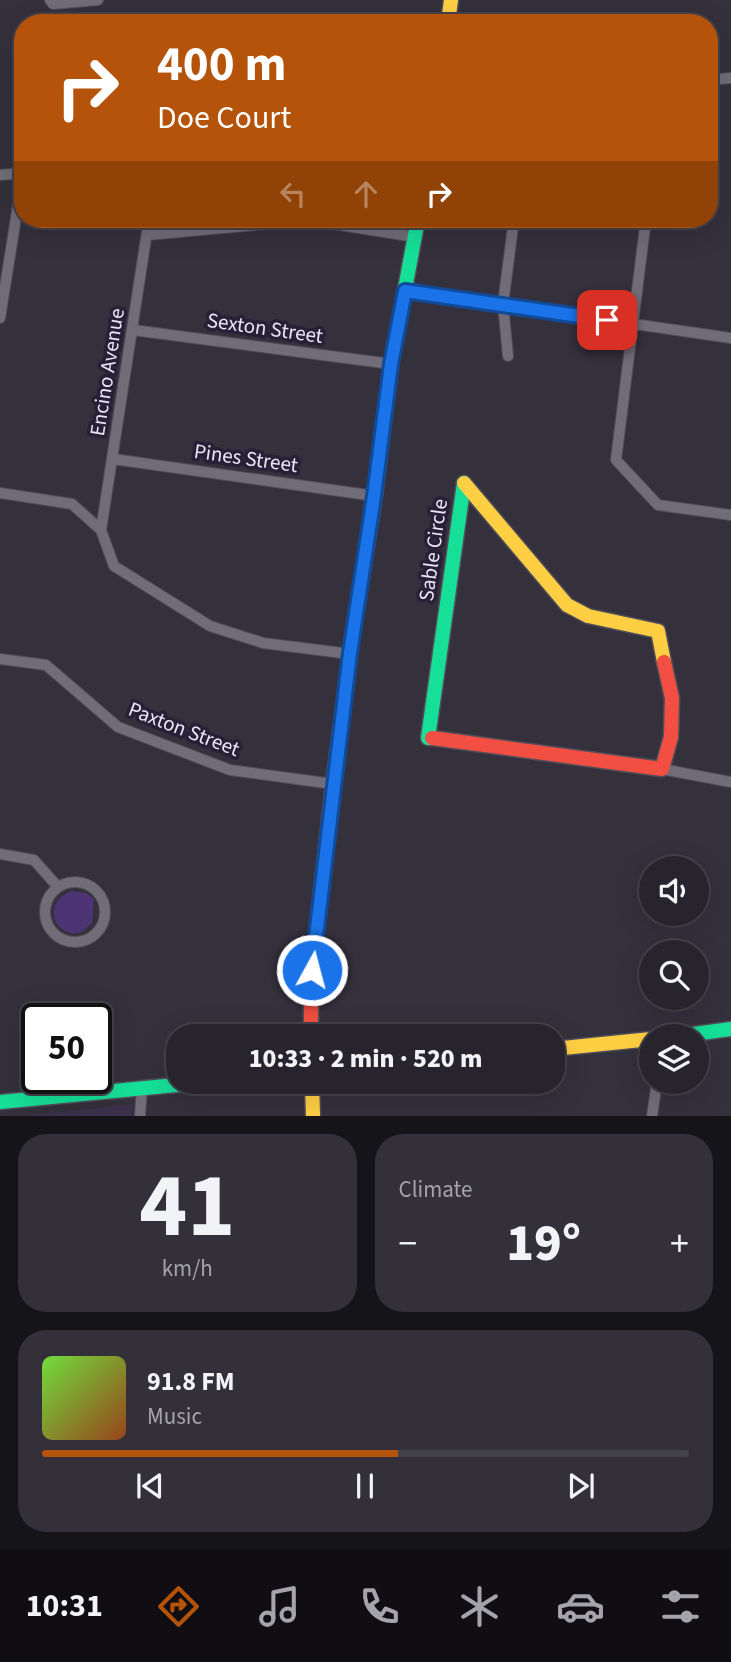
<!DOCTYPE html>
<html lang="en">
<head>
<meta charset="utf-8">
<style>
  :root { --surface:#27242d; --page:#333039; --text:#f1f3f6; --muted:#a4a4aa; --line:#434149; --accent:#b45309 }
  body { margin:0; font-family:"Source Sans 3",sans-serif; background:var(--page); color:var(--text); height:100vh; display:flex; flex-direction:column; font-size:26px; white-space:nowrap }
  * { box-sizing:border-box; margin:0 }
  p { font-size:23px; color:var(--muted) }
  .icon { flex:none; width:38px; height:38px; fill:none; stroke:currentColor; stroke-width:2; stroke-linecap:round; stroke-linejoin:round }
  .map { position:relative; height:1116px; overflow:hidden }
  .panel { display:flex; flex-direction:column; gap:18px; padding:18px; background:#151419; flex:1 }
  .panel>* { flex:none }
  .top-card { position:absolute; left:14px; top:14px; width:704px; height:214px; border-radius:28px; box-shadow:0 7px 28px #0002,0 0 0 2px var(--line); background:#b45309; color:#fff; overflow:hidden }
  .fabs { position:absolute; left:639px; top:856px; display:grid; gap:14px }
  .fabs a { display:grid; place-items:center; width:70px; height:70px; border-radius:50%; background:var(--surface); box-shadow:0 7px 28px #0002,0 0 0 2px var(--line); font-size:35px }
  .speed { position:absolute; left:21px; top:1003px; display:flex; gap:14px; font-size:35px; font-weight:700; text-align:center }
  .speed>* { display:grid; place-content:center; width:91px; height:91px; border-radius:50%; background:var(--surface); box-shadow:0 7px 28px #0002,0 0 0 2px var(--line); line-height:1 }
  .speed .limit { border:4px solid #111; border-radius:10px; background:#fff; color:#111 }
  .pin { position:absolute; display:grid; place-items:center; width:60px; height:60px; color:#fff; margin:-30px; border-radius:14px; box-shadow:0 4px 10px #0006 }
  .me { position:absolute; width:77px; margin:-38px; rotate:7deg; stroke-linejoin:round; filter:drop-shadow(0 0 5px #0008) }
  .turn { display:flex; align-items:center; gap:24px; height:147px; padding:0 28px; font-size:32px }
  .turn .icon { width:91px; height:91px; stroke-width:2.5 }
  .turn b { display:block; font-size:49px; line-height:60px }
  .lanes { display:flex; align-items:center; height:66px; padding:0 28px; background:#0003; justify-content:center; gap:35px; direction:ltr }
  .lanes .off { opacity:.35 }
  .big { font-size:52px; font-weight:800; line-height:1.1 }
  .panel .card { flex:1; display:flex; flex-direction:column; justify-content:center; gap:10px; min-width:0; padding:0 24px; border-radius:28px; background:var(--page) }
  .panel .dial { align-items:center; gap:0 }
  .dial b { font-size:91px; line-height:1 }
  .song { display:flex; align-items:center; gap:21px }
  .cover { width:84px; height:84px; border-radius:10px; background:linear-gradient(135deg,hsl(100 70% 55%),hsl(20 70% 35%)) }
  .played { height:7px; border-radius:4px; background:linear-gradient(90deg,var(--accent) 55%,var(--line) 55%) }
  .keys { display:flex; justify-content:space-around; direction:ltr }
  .heat { display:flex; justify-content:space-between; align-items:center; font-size:38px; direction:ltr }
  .panel .tiles { flex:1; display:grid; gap:18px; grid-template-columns:1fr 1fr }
  .card:last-child { grid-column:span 2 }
  .trip { position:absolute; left:166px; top:1024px; width:399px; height:70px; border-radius:28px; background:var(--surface); box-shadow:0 7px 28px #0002,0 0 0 2px var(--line); font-weight:800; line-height:70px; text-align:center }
  .tabs { display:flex; height:112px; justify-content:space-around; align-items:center; background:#100e12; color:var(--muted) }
  .tabs .icon { width:49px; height:49px }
  .tabs .selected { color:var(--accent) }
  .tabs b { font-size:32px; color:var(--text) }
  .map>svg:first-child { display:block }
  .built { fill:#3b314d }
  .green { fill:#4d3474 }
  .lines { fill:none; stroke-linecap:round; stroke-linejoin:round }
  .street-casing { stroke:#524e59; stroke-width:12 }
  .fast-casing { stroke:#524e59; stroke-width:17 }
  .slow-casing { stroke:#524e59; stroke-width:17 }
  .jam-casing { stroke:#524e59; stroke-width:17 }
  .street { stroke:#706c78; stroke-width:10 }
  .fast { stroke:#16e098; stroke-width:14 }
  .slow { stroke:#ffcf43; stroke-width:14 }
  .jam { stroke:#f24e42; stroke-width:14 }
  .route-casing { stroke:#114b97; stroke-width:18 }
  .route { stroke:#1a73e8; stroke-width:12 }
  .labels { text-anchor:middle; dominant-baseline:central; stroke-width:7; stroke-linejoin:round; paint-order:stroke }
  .street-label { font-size:21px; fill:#eae5f5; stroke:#282037 }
</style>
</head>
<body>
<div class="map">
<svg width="731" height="1116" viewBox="0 0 731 1116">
  <rect width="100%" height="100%" fill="#34303c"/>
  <path class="built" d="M133 1104 131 1116H27Z"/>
  <path class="green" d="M72 891 86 893 94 899 92 923C91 924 84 930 83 931 58 943 38 903 72 891Z"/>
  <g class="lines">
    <defs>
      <path id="street" d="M50 0 53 4 98 0
        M709 80 731 78
        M0 175 23 173
        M646 219 616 460 658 505 731 515
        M147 235 309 220 415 237
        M406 291 731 338
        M0 318 23 174
        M133 330 391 364
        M508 356 503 304 514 219
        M113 459 375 496
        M0 493 72 504 101 530 114 566 210 626 263 643 350 654
        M101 530 149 219
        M0 659 46 665 118 727 230 770 333 784
        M662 769 731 782
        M0 854 34 860 58 887
        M45 912a30 30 0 1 1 60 0a30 30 0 1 1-60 0Z
        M140 1116 142 1087
        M652 1116 657 1082"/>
      <path id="fast" d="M352 639 375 496 391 364 418 219
        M432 738H428L464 483
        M679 1036 731 1029
        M0 1102 207 1082"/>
      <path id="slow" d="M448 23 451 0
        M464 483 567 605 588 616 658 631 664 662
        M553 1049 651 1039
        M312 1082 313 1116"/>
      <path id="jam" d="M432 738 662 769 671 737 672 698 664 662
        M311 1036V980L333 784 352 639"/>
    </defs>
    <use href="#street" class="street-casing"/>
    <use href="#fast" class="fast-casing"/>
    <use href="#slow" class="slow-casing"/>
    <use href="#jam" class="jam-casing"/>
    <use href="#street" class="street"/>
    <use href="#fast" class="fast"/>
    <use href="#slow" class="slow"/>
    <use href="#jam" class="jam"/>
  </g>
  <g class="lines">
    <defs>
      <path id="route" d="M312 970 350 653 374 496 391 364 405 291 607 320"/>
    </defs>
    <use href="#route" class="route-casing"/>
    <use href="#route" class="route"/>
  </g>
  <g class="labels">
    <g class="street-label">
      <text transform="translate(265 328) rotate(8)">Sexton Street</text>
      <text transform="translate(107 372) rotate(-81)">Encino Avenue</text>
      <text transform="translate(246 458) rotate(8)">Pines Street</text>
      <text transform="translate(433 550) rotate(-82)">Sable Circle</text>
      <text transform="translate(184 729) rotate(21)">Paxton Street</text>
    </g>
  </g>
</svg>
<div class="fabs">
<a><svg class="icon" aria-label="sound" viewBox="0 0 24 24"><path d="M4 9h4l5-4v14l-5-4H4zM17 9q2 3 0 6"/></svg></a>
<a><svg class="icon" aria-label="search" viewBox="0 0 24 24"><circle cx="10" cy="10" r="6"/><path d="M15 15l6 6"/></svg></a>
<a><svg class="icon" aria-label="layers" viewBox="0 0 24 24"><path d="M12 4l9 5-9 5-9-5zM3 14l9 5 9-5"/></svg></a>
</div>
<div class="speed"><div class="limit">50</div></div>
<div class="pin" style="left:607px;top:320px;background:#d93025"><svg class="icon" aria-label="arrive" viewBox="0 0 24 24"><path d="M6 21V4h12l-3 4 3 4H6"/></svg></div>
<svg class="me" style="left:312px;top:970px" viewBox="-20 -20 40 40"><circle r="17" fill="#1a73e8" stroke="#fff" stroke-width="3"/><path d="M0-11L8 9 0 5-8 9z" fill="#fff"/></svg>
<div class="trip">10:33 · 2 min · 520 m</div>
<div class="top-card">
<div class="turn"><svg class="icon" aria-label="right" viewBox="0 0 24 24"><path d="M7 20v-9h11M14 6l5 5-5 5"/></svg><div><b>400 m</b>Doe Court</div></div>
<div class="lanes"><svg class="icon off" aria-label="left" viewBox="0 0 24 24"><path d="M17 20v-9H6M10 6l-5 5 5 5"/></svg><svg class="icon off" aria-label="ahead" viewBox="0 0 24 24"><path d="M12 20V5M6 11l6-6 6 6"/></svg><svg class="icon" aria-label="right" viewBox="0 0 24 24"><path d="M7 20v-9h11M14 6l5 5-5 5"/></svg></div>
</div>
</div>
<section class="panel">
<div class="tiles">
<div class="card dial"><b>41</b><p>km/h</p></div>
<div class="card"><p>Climate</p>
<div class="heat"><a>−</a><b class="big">19°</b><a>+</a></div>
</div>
<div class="card">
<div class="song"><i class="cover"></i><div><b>91.8 FM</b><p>Music</p></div></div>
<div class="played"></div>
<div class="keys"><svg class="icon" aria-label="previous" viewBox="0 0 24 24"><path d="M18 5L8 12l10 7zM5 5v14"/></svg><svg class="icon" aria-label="pause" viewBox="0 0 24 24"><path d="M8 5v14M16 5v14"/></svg><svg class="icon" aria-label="next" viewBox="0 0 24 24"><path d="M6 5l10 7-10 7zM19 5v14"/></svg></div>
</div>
</div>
</section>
<nav class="tabs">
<b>10:31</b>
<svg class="icon selected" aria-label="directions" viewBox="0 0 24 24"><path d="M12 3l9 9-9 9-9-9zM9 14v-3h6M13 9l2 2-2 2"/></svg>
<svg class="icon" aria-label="music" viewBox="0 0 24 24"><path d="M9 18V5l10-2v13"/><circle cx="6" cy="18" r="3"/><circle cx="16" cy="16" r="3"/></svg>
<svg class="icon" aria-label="phone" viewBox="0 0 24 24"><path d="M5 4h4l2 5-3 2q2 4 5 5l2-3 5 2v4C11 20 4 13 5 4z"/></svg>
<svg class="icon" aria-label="climate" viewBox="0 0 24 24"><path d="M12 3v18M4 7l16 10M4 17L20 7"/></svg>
<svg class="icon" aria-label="car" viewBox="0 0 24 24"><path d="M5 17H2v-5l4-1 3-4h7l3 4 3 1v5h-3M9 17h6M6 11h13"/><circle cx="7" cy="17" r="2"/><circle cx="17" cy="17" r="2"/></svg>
<svg class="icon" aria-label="filters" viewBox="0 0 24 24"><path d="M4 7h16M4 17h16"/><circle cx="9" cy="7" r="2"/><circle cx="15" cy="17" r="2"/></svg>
</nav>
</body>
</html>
